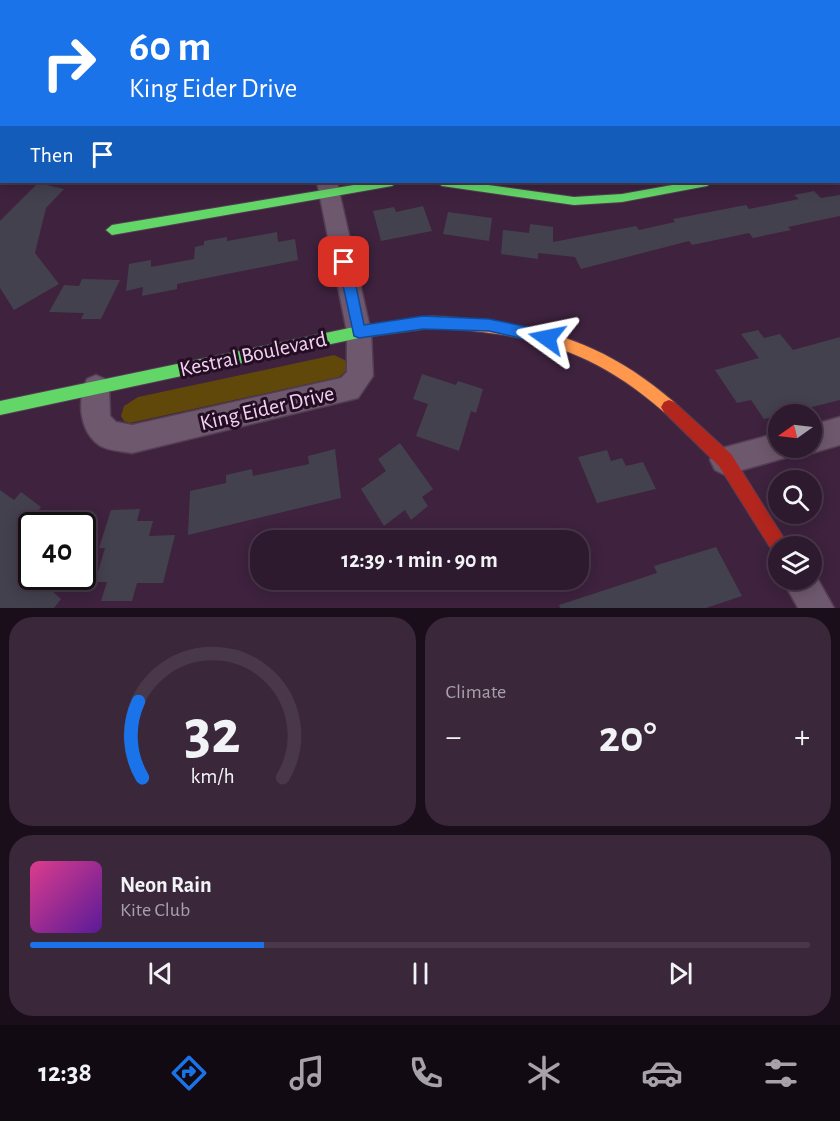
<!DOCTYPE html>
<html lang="en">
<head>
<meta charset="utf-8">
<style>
  :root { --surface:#2e1a2e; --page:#3a273a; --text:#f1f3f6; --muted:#a7a1aa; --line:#49384a; --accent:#1a73e8 }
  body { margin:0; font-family:"Alegreya Sans",sans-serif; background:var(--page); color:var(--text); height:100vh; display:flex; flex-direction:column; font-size:22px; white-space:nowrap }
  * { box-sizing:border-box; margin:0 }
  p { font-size:20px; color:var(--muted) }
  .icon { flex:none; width:33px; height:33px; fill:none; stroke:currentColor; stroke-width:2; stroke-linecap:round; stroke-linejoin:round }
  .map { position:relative; height:608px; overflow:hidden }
  .drawer { display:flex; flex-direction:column; gap:9px; padding:9px; background:#190e19; flex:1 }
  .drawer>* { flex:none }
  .top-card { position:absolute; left:0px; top:0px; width:840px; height:183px; box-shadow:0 3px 15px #0003,0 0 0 2px var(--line); background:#1a73e8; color:#fff; overflow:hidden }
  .needle { width:39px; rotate:256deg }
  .tools { position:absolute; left:768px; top:404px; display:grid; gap:12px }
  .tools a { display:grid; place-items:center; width:54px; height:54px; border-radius:50%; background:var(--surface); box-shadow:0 3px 15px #0003,0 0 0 2px var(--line); font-size:30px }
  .speed { position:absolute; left:18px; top:512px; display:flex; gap:12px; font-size:30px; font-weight:700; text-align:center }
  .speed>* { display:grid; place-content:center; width:78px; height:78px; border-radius:50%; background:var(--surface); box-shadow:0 3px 15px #0003,0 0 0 2px var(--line); line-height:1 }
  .speed .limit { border:3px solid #111; border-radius:9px; background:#fff; color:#111 }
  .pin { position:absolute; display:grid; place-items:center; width:51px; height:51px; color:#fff; margin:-26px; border-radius:12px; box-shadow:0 3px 9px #0006 }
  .me { position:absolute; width:66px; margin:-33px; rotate:282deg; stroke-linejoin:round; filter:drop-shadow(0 0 4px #0008) }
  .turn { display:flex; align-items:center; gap:21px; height:126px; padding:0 30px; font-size:27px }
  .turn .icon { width:78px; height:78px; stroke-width:2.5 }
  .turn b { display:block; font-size:42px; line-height:51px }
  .then { display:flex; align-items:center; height:57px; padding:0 30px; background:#0003; gap:12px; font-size:22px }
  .big { font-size:45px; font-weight:600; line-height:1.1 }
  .drawer .card { flex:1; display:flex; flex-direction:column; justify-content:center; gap:9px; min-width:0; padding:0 21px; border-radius:24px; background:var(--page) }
  .drawer .dial { align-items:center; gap:0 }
  .dial svg { height:156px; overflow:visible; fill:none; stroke:var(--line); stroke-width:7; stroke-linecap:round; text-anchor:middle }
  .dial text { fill:var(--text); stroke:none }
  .song { display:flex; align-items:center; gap:18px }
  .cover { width:72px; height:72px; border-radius:9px; background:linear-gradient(135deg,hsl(330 70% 55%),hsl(270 70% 35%)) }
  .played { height:6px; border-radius:3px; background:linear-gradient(90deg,var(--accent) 30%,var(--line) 30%) }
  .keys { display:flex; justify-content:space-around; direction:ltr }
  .heat { display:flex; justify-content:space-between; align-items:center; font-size:33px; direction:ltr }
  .drawer .tiles { flex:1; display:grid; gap:9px; grid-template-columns:1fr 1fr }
  .card:last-child { grid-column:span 2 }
  .trip { position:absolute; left:250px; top:530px; width:339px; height:60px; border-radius:24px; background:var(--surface); box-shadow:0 3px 15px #0003,0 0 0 2px var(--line); font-weight:600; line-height:60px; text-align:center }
  .tabs { display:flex; height:96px; justify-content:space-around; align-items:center; background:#120a12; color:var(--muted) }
  .tabs .icon { width:42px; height:42px }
  .tabs .current { color:var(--accent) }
  .tabs b { font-size:27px; color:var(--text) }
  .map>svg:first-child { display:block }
  .green { fill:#60470a }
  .building { fill:#44414f }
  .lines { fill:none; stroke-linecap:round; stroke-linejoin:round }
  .street-casing { stroke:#543e53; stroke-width:3 }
  .fast-casing { stroke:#543e53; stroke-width:2 }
  .slow-casing { stroke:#543e53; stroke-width:2 }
  .jam-casing { stroke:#543e53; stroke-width:2 }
  .path { stroke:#6f5b6f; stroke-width:2; stroke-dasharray:2 2; stroke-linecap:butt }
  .street { fill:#6e586d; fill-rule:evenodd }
  .fast { fill:#63d668; fill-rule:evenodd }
  .slow { fill:#ff974d; fill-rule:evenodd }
  .jam { fill:#b3261e; fill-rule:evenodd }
  .route { fill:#1a73e8; stroke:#114b97; stroke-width:1.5 }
  .labels { text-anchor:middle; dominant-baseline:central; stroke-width:6; stroke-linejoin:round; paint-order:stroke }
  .street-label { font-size:22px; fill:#f3d3f1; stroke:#240e24 }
</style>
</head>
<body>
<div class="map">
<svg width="840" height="608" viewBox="0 0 840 608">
  <rect width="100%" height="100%" fill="#3e223e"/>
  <path class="green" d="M334 355 345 360 348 369 339 377 130 423 124 421 121 416 124 406 138 397Z"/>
  <path class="building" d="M38 183 64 189 46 208 35 253 59 284 14 310 0 288V221Z
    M814 191 821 198 840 195V216L788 227 791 230 753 238 749 233 692 245 689 241 581 269 575 257 538 253V259L501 254 503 230 529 233 530 224 553 227V242L636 226 639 230 675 222 673 219 746 205 749 209 799 199 794 195Z
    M423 206 432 231 381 241 373 211 394 207 396 212Z
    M448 212 492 218 489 241 443 234Z
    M277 232 278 242 295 239 298 260 177 284V289L142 296 143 287 126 291 129 264 151 260V267L194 259 195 247 204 245V241L227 237V241Z
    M82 279 120 280 101 319H81L84 313 49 312 64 285 79 286Z
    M758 330 764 338 780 334 793 350 840 337V400L764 419 751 400 737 403 715 370 759 358 741 334Z
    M422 374 456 385 458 381 483 389 476 413 471 411 459 451 416 436 428 404 413 399Z
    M400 443 433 489 422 497 428 506 411 520 405 510 384 526 361 489 386 471 378 459Z
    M335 449 341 498 188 535 190 491 226 483V475L252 469 253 476 309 464 308 456Z
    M607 450 611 461 622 458 626 466 643 462 656 489 597 503 578 457Z
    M0 490 14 500 21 492 41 507 20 532 32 542V576H36L61 599 54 608H0Z
    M140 509 137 521H153L149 536 175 535 163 583H137L132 601H101L107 582H95L105 548H99L111 510Z
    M716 547 742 596 706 608H560L559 605 657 573 654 566Z"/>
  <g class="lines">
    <defs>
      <path id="street" d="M655 0H670L671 2H656Z
        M838 132 840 133V145H838Z
        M838 157H840V171L838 170Z
        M317 182H337L371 332 373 376 358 398 132 453C122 451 108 451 99 445 79 431 77 400 87 379L96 375 105 379 109 388 110 416 116 422 132 425 341 378 347 372V332Z
        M840 417V445L812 453 802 449 801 447H812V425Z
        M778 433V447H792L788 457 725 475 715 470 710 460 715 450Z
        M812 569 834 608H798L782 579H812Z"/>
      <path id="fast" d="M19 0H27V2H19Z
        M372 182H398L392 186 112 235 106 230 112 225Z
        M436 182H466L574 197 622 194 689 182H713L707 186 622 202 574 205 442 186Z
        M432 316 437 318 439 322 437 326 432 328 359 338 0 415V401L359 326Z"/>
      <path id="slow" d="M2 51V59L0 60V52Z
        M432 316C529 321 599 337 674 402L677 407 674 412 669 414 664 412C590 347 527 333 432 328L427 326 425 322 427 318Z"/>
      <path id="jam" d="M669 400 674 402 731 454 785 540 788 546H778V555L773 552 719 466 664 412 661 407 664 402Z"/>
    </defs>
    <use href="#street" class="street-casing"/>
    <use href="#fast" class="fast-casing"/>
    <use href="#slow" class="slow-casing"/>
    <use href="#jam" class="jam-casing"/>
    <path class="path" d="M55 2 69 0
      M0 27 2 24"/>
    <use href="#street" class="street"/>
    <use href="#fast" class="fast"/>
    <use href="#slow" class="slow"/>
    <use href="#jam" class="jam"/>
  </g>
  <path class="route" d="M344 257 351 262 364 325 423 316 489 319 547 331 552 333 554 338 552 342 547 344 489 331 423 329 359 338 354 336 338 262Z"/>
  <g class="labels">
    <g class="street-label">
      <text transform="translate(253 354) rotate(-12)">Kestral Boulevard</text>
      <text transform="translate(267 408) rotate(-13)">King Eider Drive</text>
    </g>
  </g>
</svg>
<div class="tools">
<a><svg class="needle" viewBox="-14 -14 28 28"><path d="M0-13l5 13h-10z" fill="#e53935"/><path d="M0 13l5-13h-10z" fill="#a7a1aa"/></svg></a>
<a><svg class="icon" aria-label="search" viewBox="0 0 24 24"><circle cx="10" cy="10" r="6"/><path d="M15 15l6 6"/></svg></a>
<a><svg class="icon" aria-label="layers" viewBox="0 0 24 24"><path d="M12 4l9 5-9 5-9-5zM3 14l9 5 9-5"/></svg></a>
</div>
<div class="speed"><div class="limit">40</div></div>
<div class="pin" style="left:344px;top:262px;background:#d93025"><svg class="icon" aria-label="arrive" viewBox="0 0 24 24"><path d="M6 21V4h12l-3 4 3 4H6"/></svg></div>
<svg class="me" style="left:547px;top:338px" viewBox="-20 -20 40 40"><path d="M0-17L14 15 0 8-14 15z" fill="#1a73e8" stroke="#fff" stroke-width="4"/></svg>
<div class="trip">12:39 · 1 min · 90 m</div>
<div class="top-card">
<div class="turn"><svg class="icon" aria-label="right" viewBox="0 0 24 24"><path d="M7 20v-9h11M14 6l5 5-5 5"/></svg><div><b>60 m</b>King Eider Drive</div></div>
<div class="then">Then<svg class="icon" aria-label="arrive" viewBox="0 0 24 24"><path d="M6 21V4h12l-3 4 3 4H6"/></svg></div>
</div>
</div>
<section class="drawer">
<div class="tiles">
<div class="card dial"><svg viewBox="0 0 100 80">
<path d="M14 69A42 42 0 1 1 86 69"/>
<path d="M14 69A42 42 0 0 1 12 30" stroke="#1a73e8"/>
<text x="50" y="56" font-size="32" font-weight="700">32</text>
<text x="50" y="72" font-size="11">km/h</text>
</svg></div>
<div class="card"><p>Climate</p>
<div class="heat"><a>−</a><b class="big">20°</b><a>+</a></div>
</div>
<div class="card">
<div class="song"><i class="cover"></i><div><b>Neon Rain</b><p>Kite Club</p></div></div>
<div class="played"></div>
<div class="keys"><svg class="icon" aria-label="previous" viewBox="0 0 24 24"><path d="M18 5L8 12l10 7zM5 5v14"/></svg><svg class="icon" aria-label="pause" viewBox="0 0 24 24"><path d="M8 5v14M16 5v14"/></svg><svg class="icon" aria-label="next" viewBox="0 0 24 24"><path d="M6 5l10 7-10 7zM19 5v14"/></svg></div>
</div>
</div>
</section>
<nav class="tabs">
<b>12:38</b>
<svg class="icon current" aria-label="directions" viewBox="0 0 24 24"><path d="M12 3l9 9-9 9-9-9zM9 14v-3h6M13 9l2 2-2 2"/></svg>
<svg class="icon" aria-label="music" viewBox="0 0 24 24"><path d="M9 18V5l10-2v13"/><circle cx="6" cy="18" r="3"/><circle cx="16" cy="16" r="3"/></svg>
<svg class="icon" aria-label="phone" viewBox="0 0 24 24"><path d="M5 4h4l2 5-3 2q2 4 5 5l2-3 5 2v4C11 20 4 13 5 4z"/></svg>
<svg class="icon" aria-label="climate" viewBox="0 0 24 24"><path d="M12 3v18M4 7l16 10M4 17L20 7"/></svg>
<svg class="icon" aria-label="car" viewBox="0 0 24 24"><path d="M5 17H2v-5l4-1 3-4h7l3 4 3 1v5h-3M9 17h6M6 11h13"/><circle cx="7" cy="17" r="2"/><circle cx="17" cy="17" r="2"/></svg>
<svg class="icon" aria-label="filters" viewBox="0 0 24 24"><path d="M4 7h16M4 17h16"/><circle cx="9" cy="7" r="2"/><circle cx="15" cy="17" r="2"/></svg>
</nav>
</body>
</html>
